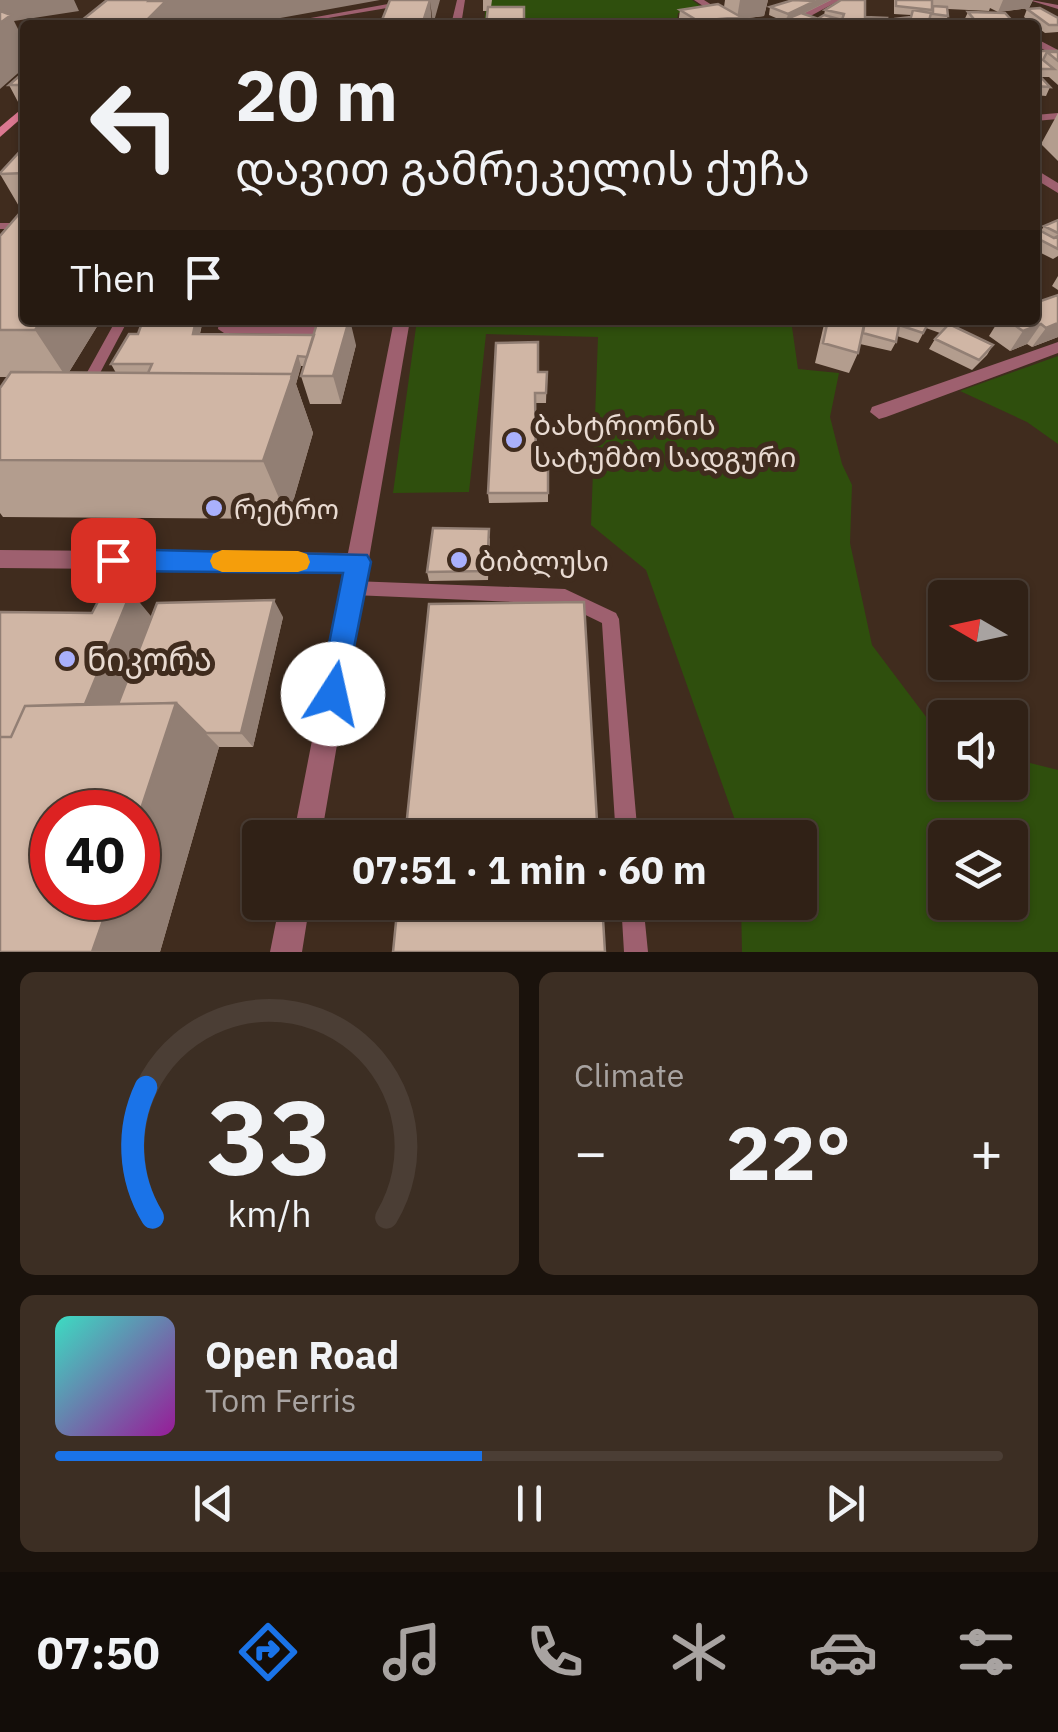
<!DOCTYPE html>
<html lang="en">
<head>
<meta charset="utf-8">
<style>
  :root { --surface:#302116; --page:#3c2e23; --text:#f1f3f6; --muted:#a8a3a1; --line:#4b3e35; --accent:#1a73e8 }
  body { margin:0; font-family:"IBM Plex Sans","Noto Sans Georgian",sans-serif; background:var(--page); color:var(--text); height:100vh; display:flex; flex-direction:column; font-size:38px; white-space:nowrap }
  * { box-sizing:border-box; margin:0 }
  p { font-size:32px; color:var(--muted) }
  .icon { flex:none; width:55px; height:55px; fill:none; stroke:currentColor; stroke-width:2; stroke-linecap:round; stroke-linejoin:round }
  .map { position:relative; height:952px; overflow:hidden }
  .details { display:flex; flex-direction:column; gap:20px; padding:20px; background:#1a120c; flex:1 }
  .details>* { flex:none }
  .hud { position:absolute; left:20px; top:20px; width:1020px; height:305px; border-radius:10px; box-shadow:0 2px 8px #0004,0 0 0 2px var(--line); background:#302116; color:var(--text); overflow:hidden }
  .needle { width:65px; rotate:279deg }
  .buttons { position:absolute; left:928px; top:580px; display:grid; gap:20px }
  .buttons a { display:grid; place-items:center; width:100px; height:100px; border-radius:10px; background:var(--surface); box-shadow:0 2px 8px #0004,0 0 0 2px var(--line); font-size:50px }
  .speed { position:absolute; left:30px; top:790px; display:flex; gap:20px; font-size:50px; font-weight:700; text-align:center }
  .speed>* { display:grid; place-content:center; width:130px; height:130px; border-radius:50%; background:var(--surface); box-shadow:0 2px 8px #0004,0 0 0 2px var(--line); line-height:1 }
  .speed .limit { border:15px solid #d22; background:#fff; color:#111 }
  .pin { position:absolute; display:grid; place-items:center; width:85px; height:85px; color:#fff; margin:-42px; border-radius:20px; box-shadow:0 5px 15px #0006 }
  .me { position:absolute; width:110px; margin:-55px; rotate:10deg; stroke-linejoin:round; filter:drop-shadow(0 0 8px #0008) }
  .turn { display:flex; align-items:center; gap:35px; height:210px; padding:0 50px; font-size:45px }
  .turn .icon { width:130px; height:130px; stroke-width:2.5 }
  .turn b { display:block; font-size:70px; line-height:85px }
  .then { display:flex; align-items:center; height:95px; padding:0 50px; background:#0003; gap:20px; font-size:38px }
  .big { font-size:75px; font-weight:700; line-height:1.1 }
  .details .tile { flex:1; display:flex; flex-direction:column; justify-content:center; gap:15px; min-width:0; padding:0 35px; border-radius:15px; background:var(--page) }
  .details .dial { align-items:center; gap:0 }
  .dial svg { height:260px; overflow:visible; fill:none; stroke:var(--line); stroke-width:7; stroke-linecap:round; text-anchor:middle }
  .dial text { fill:var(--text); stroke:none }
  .song { display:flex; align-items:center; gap:30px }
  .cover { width:120px; height:120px; border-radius:15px; background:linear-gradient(135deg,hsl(170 70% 55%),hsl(300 70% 35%)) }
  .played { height:10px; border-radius:5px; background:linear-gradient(90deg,var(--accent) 45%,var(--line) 45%) }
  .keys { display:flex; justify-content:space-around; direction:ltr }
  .heat { display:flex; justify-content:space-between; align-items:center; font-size:55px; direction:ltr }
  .details .tiles { flex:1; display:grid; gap:20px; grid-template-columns:1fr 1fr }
  .tile:last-child { grid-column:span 2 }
  .trip { position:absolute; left:242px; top:820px; width:575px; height:100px; border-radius:10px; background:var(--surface); box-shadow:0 2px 8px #0004,0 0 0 2px var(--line); font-weight:700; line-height:100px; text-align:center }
  .tabs { display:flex; height:160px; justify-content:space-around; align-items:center; background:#130d09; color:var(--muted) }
  .tabs .icon { width:70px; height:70px }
  .tabs .active { color:var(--accent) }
  .tabs b { font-size:45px; color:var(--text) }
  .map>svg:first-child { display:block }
  .green { fill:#2f4f0d; fill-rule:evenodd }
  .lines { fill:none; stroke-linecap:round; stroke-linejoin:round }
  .service { fill:#9e606f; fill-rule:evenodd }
  .minor { fill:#9e606f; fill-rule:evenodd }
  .tertiary { fill:#9e606f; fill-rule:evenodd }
  .secondary { fill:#db7891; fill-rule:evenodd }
  .primary { fill:#fb96ae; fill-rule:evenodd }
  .wall { fill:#b39d8e }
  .shaded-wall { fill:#927f74 }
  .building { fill:#d0b6a5; stroke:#927f74; stroke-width:2.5 }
  .route { fill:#1a73e8; stroke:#114b97; stroke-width:2.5 }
  .slow { fill:#f59e0b }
  .poi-dot { fill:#a9b0fc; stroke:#402c1e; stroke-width:4 }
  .labels { text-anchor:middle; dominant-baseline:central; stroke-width:10; stroke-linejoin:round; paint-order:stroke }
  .poi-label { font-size:28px; fill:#e8dad1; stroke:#402c1e; text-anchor:start }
  .near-poi-label { font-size:32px; fill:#e8dad1; stroke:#402c1e; text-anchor:start }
</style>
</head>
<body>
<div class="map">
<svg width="1058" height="952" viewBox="0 0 1058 952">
  <rect width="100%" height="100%" fill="#402c1e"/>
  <path class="green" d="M486 0H692L707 11 678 13 677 21 664 25H484Z
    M417 320H626L627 325 792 327 798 369 839 373 830 417 842 464 852 485 850 543 872 645 945 742V782H1010V758L1058 770V952H742L741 903 800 902V838L741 837 646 570 591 525 598 337 486 334 469 492 393 493ZM945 838H1010V902H945Z
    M1058 356V444L1027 422 960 391Z"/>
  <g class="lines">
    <path class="service" d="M1031 0 1058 5V9L1032 1Z
      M388 4 394 8 389 25H383L387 8 287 25H272Z
      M1058 113V119L1035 121V115Z
      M0 223H25V229H0Z
      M116 320H128L91 390H81L79 387Z
      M219 320H231V325L336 327 342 331 336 335 224 333 218 329Z
      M353 581 565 589 616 613 619 619 638 838H616L602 623 563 604 353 595 347 593 345 588 347 583Z
      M621 902H643L648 952H624Z"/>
    <path class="minor" d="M694 0H704L743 25H732Z
      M829 0H840L794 25H782Z
      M1035 38 1058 50V57L1035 45Z
      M1035 169 1058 183V193L1035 179Z
      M1058 342V353L886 417 879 419 870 412 872 407Z"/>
    <path class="tertiary" d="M457 0H465L461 25H451Z
      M394 320H410L321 838H293L345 571 0 568V550L348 553Z
      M280 902H310L302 952H270Z"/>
    <path class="secondary" d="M25 106V115L0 137V127Z"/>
    <path class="primary" d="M25 31V39L0 43V35Z"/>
  </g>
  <path class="wall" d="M483 0H492L491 7 488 11H483Z
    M725 0H768L764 16 740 19 739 25H678L680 10 724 7Z
    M791 0H831L803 14 816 19 824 15 825 10 865 17 885 25H776L783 21 769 15 770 7 792 0Z
    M894 0H1033L1029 8 998 12 990 8 989 11 948 9V16L945 23 930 22V16L911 17V15L894 14Z
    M1027 9 1058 18V32L1045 33 1024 17Z
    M968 12 1016 25H962Z
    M1035 51H1058V85L1049 77H1041L1050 87 1046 96 1035 95Z
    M25 71V115L9 85Z
    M1058 113V161L1041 144Z
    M25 146V320H101L69 372 116 373 111 364 138 334 203 320 200 334 356 345 341 404H310L301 376 304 366H301L296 384 313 433 288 519 3 517 0 513V388L7 377H0V235L25 207 20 208 0 174Z
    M1058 220V256L1053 259 1035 250V232L1041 231 1044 226Z
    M1058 276V290L1052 286Z
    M824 320H882L899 325 901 320H952L949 324 993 345 987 355 972 370 929 349 935 339 940 333 926 328 918 343 897 336 896 342 891 351 860 344 858 353 849 373 815 363 825 320Z
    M999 320H1035L1058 337 1032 347 1027 344 1010 351 989 336Z
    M538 372H547L546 403H535L536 466 548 467V502L489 503 488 493Z
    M490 538 488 580 429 581 427 572Z
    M152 617H283L253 747H219L160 952H0Z"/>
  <path class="shaded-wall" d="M0 0H74L79 11 14 21 25 43V67L0 89Z
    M150 0H380L242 25H142Z
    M430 0H440L433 25Z
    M430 0 432 25H422Z
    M740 0H768L764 16 740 19 739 25H697L698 21 737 18Z
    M816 0H831L786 22 788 14Z
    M1003 0H1033L1029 8 998 12Z
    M42 320H101L66 377 35 330Z
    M196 320H203L197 344 193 334Z
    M349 320H350L356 345 341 404 333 376Z
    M1058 323V337L1032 347 1046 328Z
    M1041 324 1027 344 1010 351 1023 331Z
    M298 356 301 366 296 384 313 433 288 519 263 461Z
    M131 592 165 633 106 735 80 715Z
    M274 600 283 617 253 747 241 733Z
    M176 703 219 747 160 952H92L111 898H138V818Z"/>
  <path class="building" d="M107 0H150L149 1H166L142 25H76Z
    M390 0H430L422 25H380Z
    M793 0 815 1 788 14 770 7Z
    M841 0H865V17L887 18 885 25H870V24L842 20 844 14 825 10Z
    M896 0H932V10L896 6Z
    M718 4 741 17 698 21 680 10Z
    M933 6 947 7 948 16 933 14Z
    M488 7H524V25H486Z
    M1040 8 1058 18V25H1049L1027 9Z
    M913 10 931 13 928 25H893L895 19 911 17Z
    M0 11 11 15 0 23Z
    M968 12 1005 13 1016 25H979Z
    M801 13 816 18 806 22 814 25H780L777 23Z
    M824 15 856 24 824 25 814 21Z
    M1035 51H1058V52H1047L1043 60 1054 69H1035Z
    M1047 52H1058V61Z
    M25 71V85H9Z
    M1035 71 1050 87 1035 86Z
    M25 146V173L0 174V173Z
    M25 207V320H42L35 330H0V236Z
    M1058 220V233L1044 226Z
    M1039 230 1054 238 1058 236V249L1035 237V232Z
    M1058 295V323L1046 328 1041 324 1023 331 1007 320H1035V303Z
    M143 320H196L193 334 314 335 307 357 298 356 291 378 293 374 148 373 152 364H111L129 334H138Z
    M318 320H349L333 376H301Z
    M828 320H865L858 353 823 343Z
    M865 320H882L899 325 901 320H930L923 333 899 325 896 342 863 333Z
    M949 324 993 345 979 360 935 339Z
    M538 342V372H547L546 393H535L536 466 548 467V493H488L496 343Z
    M11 372 293 374 263 461 0 460V388Z
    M433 528 489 529 487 571 427 572Z
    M103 592H131L85 704 25 706 11 737H0V612L92 613Z
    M274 600 241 733H206L176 703 118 704 157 603Z
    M584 602 598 838H405L429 604Z
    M176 703 138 818V812H52V898H111L92 952H0V737H11L25 706Z
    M398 902H602L605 952H393Z"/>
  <path class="route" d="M113 549 367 555 371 562 343 703 333 707 323 703 319 694 343 573 113 571 104 567 100 560 104 553Z"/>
  <path class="slow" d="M222 550 298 551 307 554 310 562 307 569 298 572H222L213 568 210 561 213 554Z"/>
  <g class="poi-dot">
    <circle cx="514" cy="440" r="10"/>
    <circle cx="214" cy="508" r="10"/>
    <circle cx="459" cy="560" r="10"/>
    <circle cx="67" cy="659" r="10"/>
  </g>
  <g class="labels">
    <g class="poi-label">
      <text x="534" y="424">ბახტრიონის<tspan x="534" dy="32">სატუმბო სადგური</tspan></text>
      <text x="234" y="508">რეტრო</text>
      <text x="479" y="560">ბიბლუსი</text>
    </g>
    <g class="near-poi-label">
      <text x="87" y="659">ნიკორა</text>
    </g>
  </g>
</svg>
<div class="buttons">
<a><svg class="needle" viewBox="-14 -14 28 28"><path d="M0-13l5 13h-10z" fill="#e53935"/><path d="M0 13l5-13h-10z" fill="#a8a3a1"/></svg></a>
<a><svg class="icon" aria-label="sound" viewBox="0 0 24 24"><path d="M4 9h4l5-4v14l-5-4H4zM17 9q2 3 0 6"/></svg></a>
<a><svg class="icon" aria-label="layers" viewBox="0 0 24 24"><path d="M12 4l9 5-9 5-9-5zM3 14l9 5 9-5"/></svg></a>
</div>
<div class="speed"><div class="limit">40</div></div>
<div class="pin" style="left:113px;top:560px;background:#d93025"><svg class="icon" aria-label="arrive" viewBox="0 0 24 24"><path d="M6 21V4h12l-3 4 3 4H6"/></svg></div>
<svg class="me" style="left:333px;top:694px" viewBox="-20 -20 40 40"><circle r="19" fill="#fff"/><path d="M0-13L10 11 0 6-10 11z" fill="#1a73e8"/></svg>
<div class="trip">07:51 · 1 min · 60 m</div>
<div class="hud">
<div class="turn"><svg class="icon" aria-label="left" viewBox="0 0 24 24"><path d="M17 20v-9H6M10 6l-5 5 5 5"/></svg><div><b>20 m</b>დავით გამრეკელის ქუჩა</div></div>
<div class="then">Then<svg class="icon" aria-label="arrive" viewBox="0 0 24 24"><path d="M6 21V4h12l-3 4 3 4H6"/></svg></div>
</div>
</div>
<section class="details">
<div class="tiles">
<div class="tile dial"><svg viewBox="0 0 100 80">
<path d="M14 69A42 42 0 1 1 86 69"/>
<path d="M14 69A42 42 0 0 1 12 29" stroke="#1a73e8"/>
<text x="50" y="56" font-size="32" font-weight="700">33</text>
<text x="50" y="72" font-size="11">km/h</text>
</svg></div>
<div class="tile"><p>Climate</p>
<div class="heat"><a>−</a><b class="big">22°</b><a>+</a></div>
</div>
<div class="tile">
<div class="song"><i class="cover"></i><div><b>Open Road</b><p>Tom Ferris</p></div></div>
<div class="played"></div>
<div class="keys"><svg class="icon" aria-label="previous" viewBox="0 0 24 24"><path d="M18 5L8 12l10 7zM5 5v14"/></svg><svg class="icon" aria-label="pause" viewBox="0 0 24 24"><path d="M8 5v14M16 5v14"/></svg><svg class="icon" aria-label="next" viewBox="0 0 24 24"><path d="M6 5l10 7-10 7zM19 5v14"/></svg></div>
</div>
</div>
</section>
<nav class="tabs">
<b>07:50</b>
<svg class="icon active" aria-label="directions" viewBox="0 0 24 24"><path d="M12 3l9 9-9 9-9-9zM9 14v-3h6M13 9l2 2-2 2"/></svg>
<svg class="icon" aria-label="music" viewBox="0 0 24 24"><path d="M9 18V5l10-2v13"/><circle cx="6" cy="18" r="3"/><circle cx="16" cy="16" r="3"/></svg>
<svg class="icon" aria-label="phone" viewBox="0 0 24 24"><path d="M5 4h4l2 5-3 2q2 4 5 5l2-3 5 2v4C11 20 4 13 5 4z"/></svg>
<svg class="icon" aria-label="climate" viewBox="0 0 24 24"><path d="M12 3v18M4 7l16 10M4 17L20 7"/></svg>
<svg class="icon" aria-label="car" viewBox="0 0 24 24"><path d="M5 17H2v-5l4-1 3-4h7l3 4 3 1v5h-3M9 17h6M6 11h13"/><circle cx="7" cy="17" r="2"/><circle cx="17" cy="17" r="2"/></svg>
<svg class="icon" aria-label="filters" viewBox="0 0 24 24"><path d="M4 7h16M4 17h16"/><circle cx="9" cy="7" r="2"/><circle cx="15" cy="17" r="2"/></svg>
</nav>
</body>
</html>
